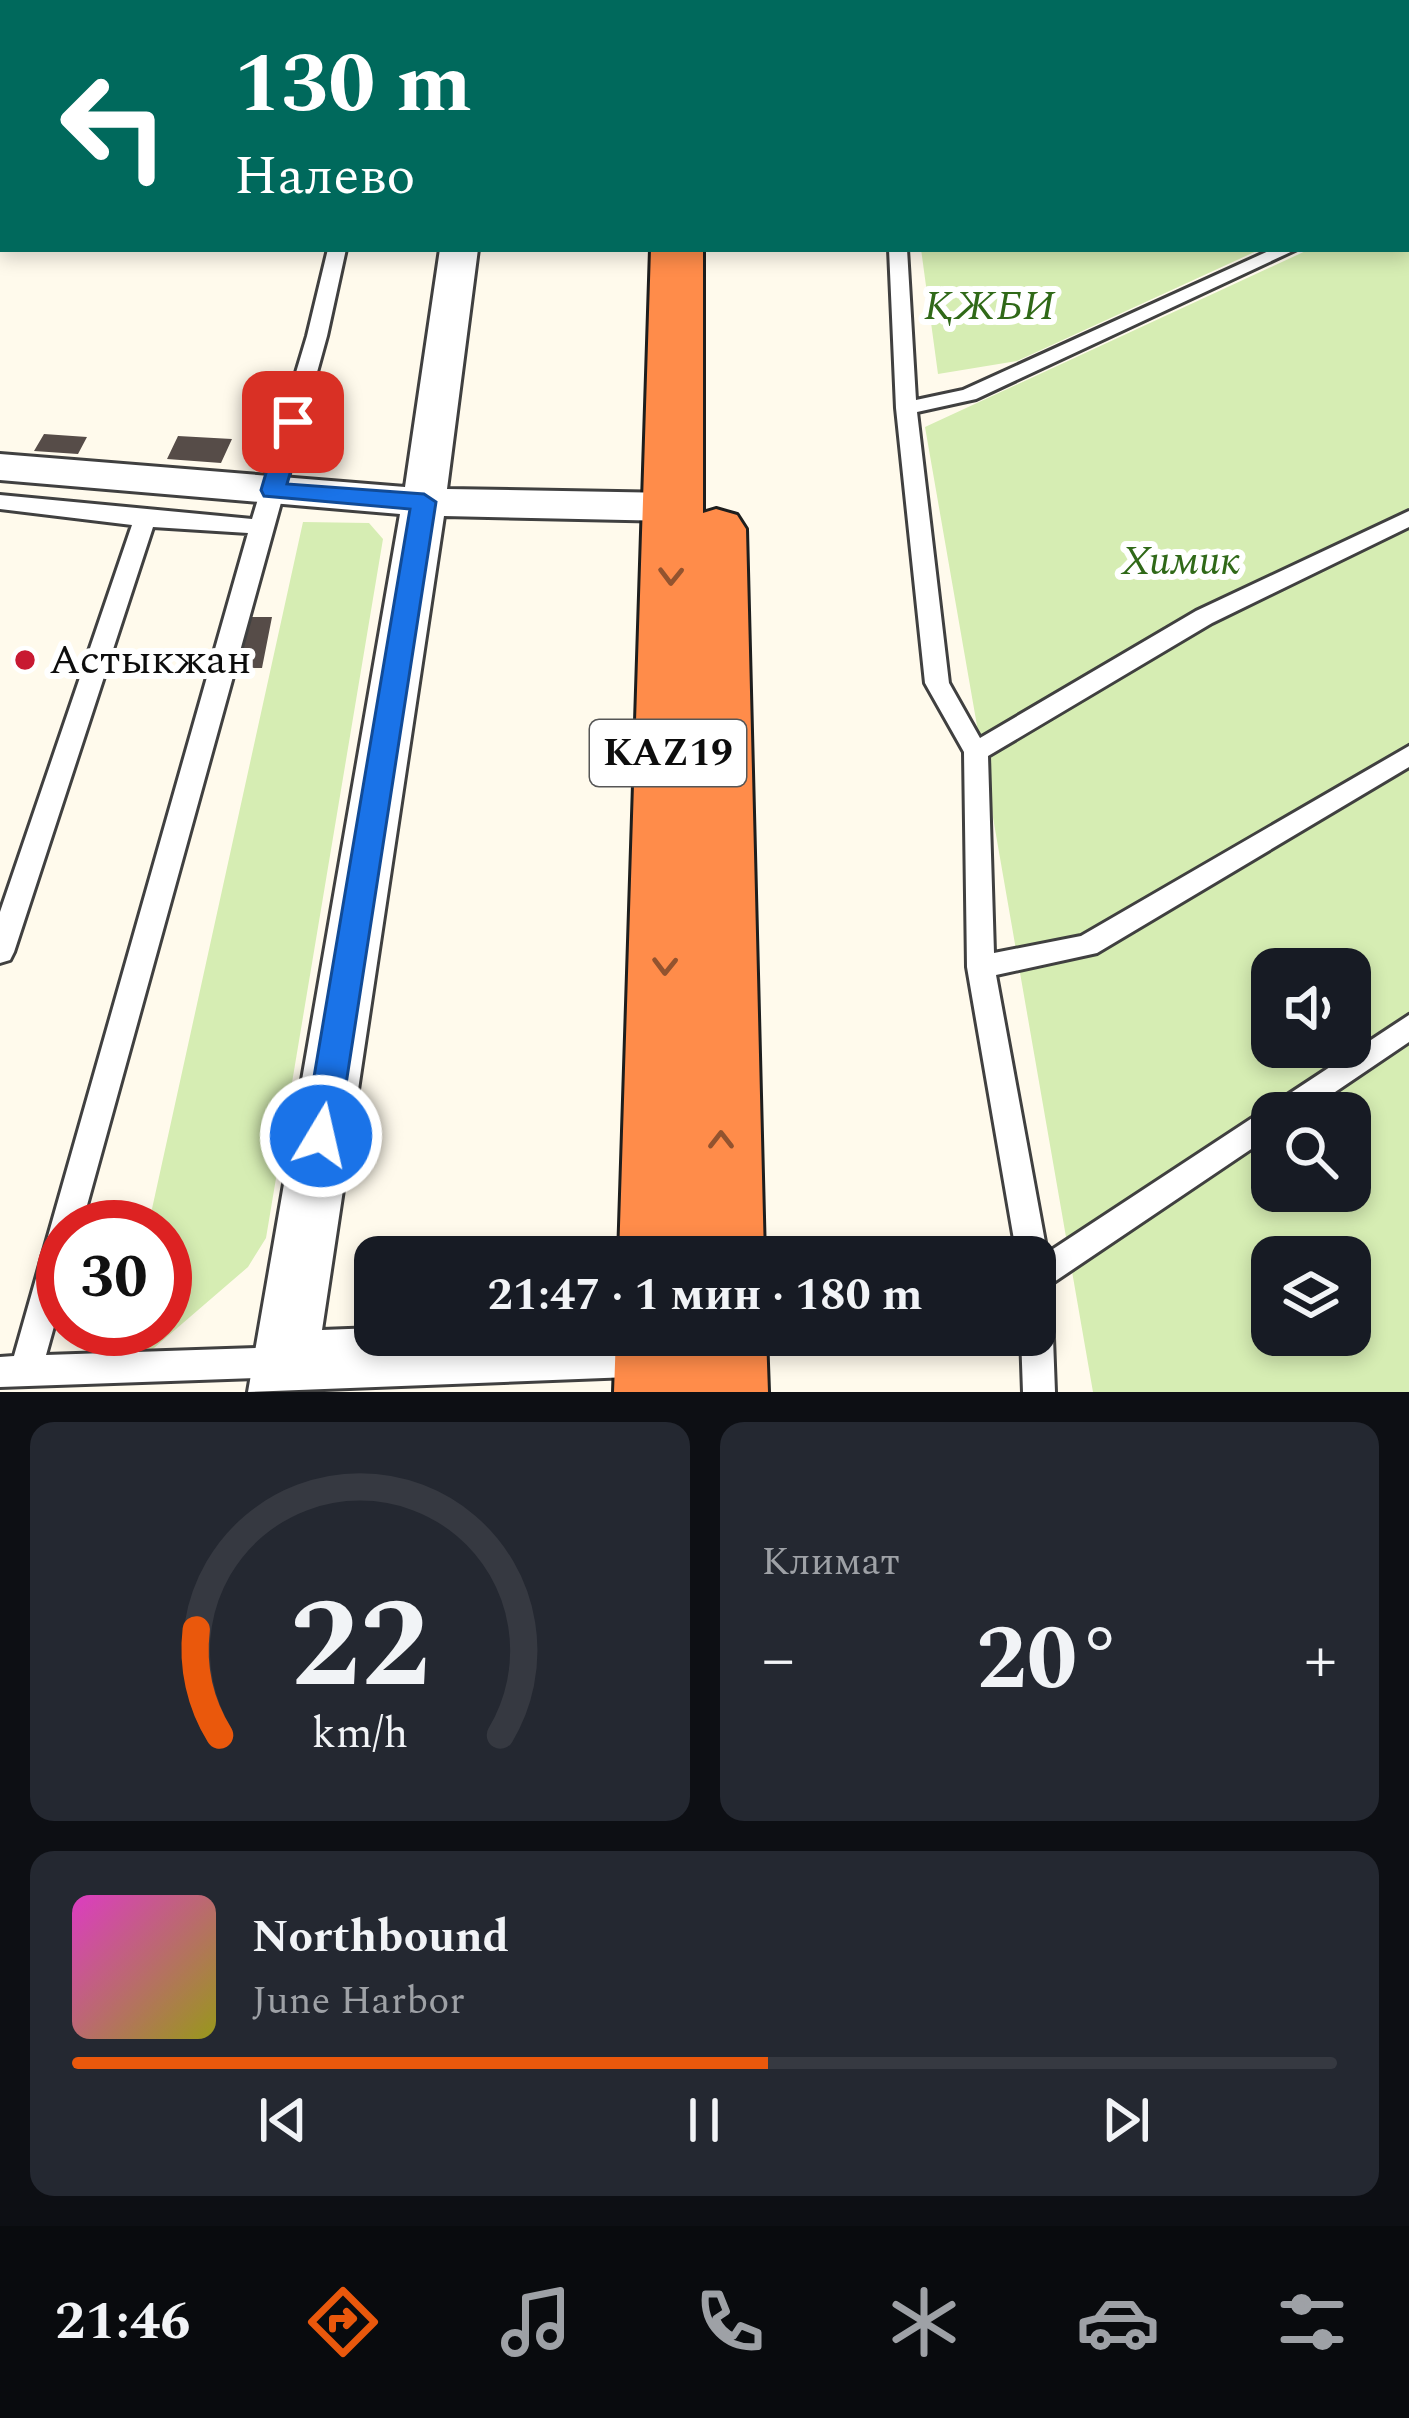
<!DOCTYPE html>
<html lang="ru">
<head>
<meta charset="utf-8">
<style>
  :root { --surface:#171b24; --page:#242831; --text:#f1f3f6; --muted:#9ea1a6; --line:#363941; --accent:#ea580c }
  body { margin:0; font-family:Spectral,serif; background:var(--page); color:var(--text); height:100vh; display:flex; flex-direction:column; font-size:45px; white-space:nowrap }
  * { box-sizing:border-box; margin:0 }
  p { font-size:39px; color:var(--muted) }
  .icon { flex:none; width:66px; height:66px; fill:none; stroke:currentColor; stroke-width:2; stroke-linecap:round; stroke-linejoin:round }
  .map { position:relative; height:1392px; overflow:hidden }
  .sheet { display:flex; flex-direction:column; gap:30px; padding:30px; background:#0d0f14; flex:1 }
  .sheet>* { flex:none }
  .banner { position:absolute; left:0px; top:0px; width:1410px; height:252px; box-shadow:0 6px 18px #0003; background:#00695c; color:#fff; overflow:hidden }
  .tools { position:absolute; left:1251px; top:948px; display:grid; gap:24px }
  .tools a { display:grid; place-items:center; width:120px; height:120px; border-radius:24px; background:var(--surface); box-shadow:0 6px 18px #0003; font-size:60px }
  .speed { position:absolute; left:36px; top:1200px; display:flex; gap:24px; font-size:60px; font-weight:700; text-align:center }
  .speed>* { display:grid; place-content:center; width:156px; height:156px; border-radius:50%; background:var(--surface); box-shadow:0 6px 18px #0003; line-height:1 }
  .speed .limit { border:18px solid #d22; background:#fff; color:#111 }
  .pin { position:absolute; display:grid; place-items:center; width:102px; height:102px; color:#fff; margin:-51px; border-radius:24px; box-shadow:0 6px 18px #0006 }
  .me { position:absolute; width:132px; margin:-66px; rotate:9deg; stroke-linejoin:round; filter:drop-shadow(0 0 9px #0008) }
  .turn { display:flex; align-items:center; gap:42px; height:252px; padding:0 36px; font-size:54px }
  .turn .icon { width:156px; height:156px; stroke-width:2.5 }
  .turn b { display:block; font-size:84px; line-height:102px }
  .big { font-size:90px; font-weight:700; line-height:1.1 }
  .sheet .tile { flex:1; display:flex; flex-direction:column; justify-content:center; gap:18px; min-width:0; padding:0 42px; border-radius:24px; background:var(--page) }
  .sheet .dial { align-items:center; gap:0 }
  .dial svg { height:312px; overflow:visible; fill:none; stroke:var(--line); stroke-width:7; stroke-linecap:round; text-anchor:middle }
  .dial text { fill:var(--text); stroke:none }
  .song { display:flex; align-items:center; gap:36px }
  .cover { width:144px; height:144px; border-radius:18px; background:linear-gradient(135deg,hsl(310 70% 55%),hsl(60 70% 35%)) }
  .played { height:12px; border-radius:6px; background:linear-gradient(90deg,var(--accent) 55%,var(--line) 55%) }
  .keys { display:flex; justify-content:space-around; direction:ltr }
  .heat { display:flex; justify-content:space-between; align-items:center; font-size:66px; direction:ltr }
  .sheet .tiles { flex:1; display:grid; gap:30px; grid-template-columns:1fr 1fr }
  .tile:last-child { grid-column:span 2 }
  .trip { position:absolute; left:354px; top:1236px; width:702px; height:120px; border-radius:24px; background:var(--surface); box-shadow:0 6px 18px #0003; font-weight:700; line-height:120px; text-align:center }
  .tab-bar { display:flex; height:192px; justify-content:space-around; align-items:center; background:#090b0e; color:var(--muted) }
  .tab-bar .icon { width:84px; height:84px }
  .tab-bar .current { color:var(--accent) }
  .tab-bar b { font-size:54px; color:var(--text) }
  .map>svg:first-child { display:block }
  .green { fill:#d6edb3; fill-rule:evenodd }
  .building { fill:#564c48 }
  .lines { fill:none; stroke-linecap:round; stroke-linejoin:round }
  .lane-casing { stroke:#404040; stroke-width:6 }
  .street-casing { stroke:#404040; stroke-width:6 }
  .highway-casing { stroke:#1e1e1e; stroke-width:6 }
  .lane { fill:#fff; fill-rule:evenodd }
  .street { fill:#fff; fill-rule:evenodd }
  .highway { fill:#ff8c4a; fill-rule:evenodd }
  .oneway { stroke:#92532f }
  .route { fill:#1a73e8; stroke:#114b97; stroke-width:3 }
  .poi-dot { fill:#c81932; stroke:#fff; stroke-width:4.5 }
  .labels { text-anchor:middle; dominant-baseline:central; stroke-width:12; stroke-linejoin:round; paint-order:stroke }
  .shield { fill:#fff; stroke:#565656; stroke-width:3 }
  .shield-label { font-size:39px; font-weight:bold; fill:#0d0d0d }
  .park-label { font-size:42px; font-style:italic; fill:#306918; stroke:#fff }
  .poi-label { font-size:42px; fill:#0d0d0d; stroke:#fff; text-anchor:start }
</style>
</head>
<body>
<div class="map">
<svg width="1409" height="1392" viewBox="0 0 1409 1392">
  <rect width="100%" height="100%" fill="#fffaec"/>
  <path class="green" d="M887 0H1409V181L1407 3Z
    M1409 203V1392H1093L925 427 1310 249H1407ZM1272 969H1350V1047H1272ZM1272 1113H1350V1191H1272ZM1272 1257H1350V1335H1272Z
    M921 249H1261L1017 361 938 374Z
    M303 522 369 523 383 539 266 1238 248 1267 147 1354 120 1358 126 1329H165V1227H148Z"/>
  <path class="building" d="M44 434 87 437 78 454 34 451Z
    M178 436 232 439 221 463 167 459Z
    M241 617H272L262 668H229Z"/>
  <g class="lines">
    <defs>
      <path id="lane" d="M213 0H229L211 3Z
        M862 0H878V3H862Z
        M1332 0H1353L1330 3Z
        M328 249H346L327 336 81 1227H63V1294L46 1355 284 1347 295 1351 300 1362 295 1373 284 1377 0 1387V1357L14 1356 248 533 153 527 14 952 10 960 0 963V912L132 525 0 509V495L252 519 307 336Z
        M889 249H907L916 400 963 390 1273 249H1297L976 399 917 412 949 683 980 738 1196 611 1409 511V527L1212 623 988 756 994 953 1081 936 1409 746V767L1097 953 996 975 1047 1253 1409 1015V1042L1304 1113H1272V1135L1051 1284 1055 1392H1023L1021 1335H1035V1257H1017L967 967 964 752 925 683 896 408Z"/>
      <path id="street" d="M477 0H509L476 3Z
        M440 249H478L447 489 672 493 687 497 694 507 687 517 672 521 444 516 322 1330 375 1328V1335H708L713 1345 704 1366 681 1375 248 1392 400 514 0 480V454L405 487Z"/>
      <path id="highway" d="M661 0H703V3H661Z
        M651 249H703V513L716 509 737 515 746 529 764 1257H619Z
        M616 1335H766L768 1392H614Z"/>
    </defs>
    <use href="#lane" class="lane-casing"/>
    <use href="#street" class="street-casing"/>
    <use href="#highway" class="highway-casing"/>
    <use href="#lane" class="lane"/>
    <use href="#street" class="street"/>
    <use href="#highway" class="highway"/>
  </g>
  <defs><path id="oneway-chevron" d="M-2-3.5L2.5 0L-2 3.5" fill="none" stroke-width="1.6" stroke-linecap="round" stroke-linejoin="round" transform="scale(3)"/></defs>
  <g class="oneway">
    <use href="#oneway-chevron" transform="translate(671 576) rotate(91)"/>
    <use href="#oneway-chevron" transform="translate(665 966) rotate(91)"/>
    <use href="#oneway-chevron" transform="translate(721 1140) rotate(-90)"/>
  </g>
  <path class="route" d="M293 415 305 422 287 484 424 494 436 502 338 1136 333 1146 321 1150 309 1146 304 1136 410 509 264 496 261 490 281 422Z"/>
  <circle class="poi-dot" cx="25" cy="660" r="12"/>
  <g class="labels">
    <rect class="shield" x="590" y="720" width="156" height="66" rx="9"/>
    <g class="shield-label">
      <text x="668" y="753">KAZ19</text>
    </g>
    <g class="park-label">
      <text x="990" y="306">ҚЖБИ</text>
      <text x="1181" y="561">Химик</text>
    </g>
    <g class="poi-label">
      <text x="49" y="660">Астыкжан</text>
    </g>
  </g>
</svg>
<div class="tools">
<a><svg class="icon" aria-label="sound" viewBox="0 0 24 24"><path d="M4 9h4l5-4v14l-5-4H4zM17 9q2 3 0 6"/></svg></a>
<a><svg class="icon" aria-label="search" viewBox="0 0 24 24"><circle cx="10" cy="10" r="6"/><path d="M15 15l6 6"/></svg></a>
<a><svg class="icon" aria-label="layers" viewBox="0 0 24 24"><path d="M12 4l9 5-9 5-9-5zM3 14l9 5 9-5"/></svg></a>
</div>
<div class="speed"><div class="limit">30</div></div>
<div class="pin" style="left:293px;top:422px;background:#d93025"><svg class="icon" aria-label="arrive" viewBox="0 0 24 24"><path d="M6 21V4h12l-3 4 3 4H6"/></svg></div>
<svg class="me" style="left:321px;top:1136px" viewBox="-20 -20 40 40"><circle r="17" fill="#1a73e8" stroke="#fff" stroke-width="3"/><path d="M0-11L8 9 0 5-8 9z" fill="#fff"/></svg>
<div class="trip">21:47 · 1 мин · 180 m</div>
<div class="banner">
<div class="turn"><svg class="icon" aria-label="left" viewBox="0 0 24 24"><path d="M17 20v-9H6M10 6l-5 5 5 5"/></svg><div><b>130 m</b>Налево</div></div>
</div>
</div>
<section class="sheet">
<div class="tiles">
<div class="tile dial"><svg viewBox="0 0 100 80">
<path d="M14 69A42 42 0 1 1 86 69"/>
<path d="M14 69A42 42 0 0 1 8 42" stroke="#ea580c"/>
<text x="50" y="56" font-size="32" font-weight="700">22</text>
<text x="50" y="72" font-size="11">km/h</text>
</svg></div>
<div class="tile"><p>Климат</p>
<div class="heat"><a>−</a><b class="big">20°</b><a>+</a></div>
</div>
<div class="tile">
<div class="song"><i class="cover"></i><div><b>Northbound</b><p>June Harbor</p></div></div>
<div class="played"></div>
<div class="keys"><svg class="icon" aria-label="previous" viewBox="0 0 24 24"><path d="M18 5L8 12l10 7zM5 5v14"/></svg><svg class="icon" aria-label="pause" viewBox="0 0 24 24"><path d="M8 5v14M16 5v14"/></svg><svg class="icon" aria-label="next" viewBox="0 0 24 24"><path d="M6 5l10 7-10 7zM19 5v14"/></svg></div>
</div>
</div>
</section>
<nav class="tab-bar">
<b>21:46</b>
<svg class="icon current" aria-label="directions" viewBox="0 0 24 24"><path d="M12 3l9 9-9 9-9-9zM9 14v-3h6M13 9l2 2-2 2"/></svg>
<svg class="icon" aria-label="music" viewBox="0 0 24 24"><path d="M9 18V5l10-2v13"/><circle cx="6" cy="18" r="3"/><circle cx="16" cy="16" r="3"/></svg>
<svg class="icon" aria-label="phone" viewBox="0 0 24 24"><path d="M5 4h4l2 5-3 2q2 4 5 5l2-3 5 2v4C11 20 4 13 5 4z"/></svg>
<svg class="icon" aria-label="climate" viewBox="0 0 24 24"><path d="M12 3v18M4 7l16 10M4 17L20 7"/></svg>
<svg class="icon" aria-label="car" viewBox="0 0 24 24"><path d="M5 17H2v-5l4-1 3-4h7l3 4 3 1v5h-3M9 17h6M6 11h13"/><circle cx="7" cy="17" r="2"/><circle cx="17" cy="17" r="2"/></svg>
<svg class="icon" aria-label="filters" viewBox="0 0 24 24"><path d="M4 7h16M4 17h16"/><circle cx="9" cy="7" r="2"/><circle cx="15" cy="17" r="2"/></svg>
</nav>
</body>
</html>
